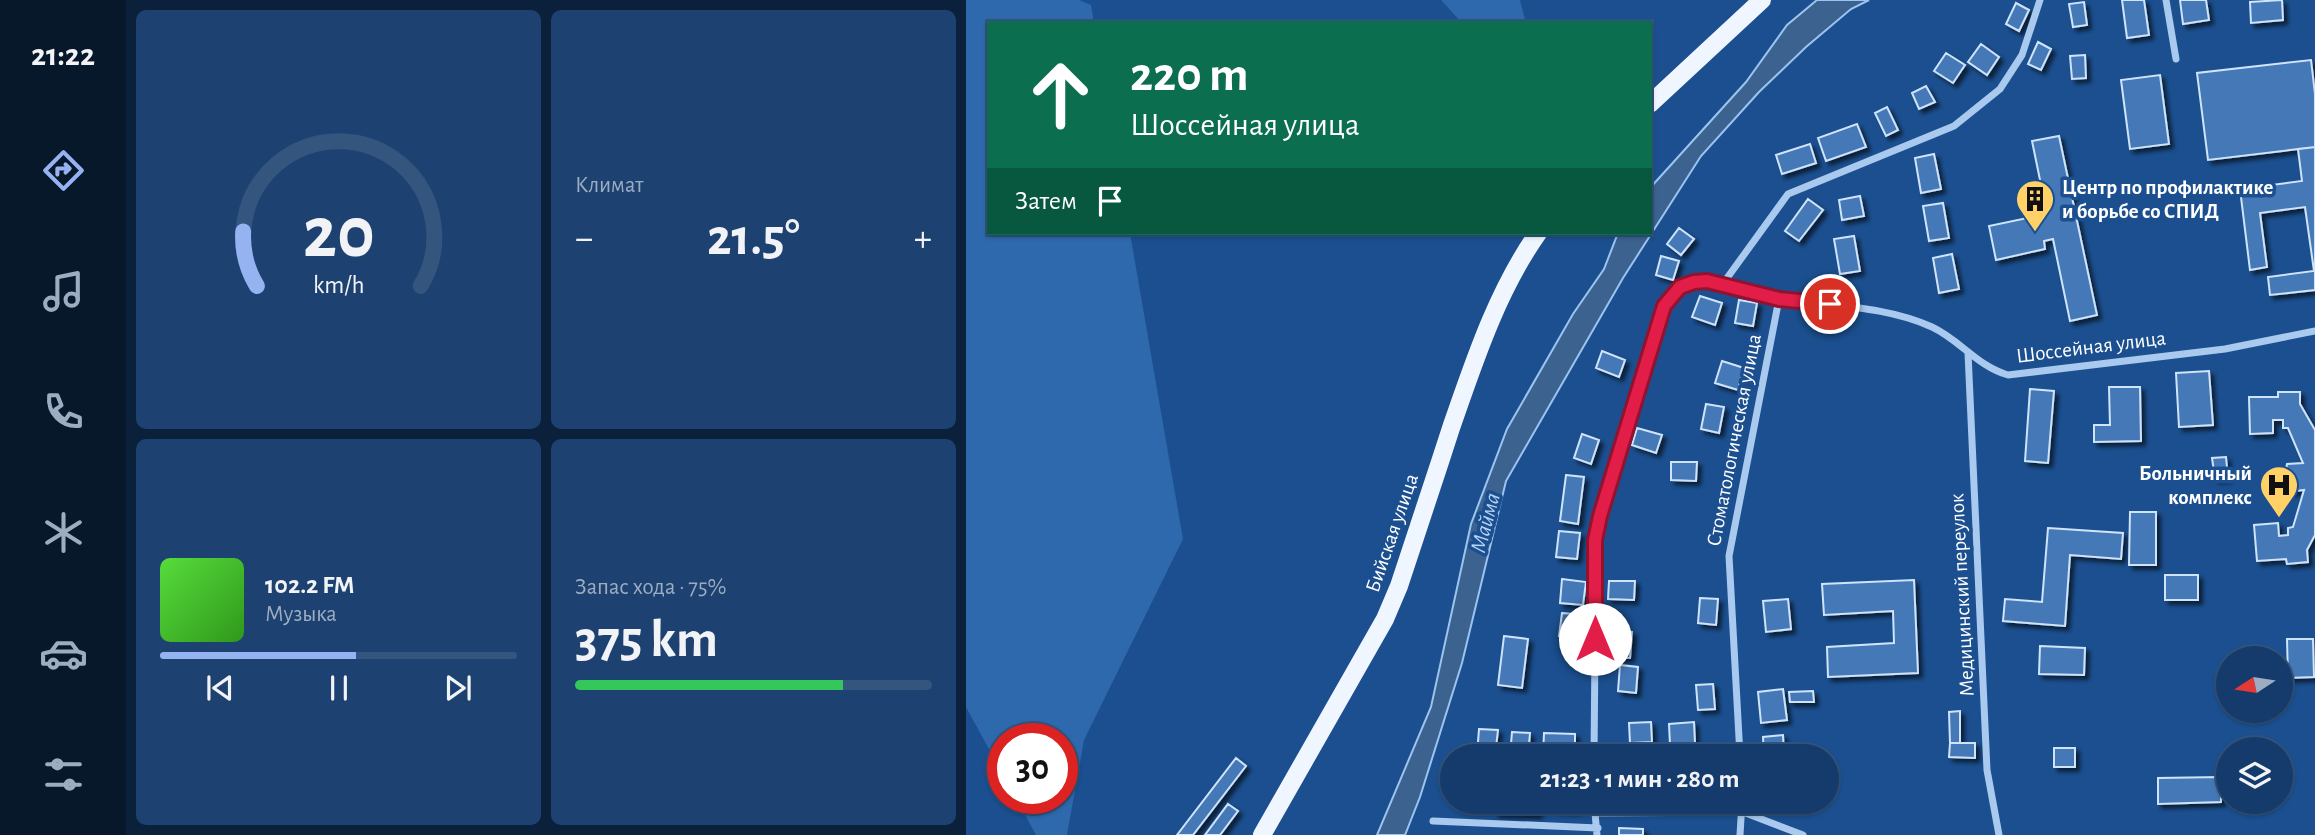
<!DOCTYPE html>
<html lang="ru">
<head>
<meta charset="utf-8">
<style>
  :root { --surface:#143b6b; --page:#1d4271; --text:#f1f3f6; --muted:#9dadc1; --line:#33557e; --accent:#95b2f1 }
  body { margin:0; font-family:"Alegreya Sans",sans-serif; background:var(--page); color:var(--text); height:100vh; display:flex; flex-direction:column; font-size:26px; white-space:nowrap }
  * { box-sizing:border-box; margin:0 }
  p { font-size:23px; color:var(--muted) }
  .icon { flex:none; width:38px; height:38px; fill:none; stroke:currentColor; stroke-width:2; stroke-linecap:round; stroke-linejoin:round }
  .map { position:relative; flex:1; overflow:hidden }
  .side { display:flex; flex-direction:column; gap:10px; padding:10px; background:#0b203b; width:840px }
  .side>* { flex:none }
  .top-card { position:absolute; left:21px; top:21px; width:665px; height:214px; border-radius:0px; box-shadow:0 2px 5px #0004,0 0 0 2px var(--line); background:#0b6e4f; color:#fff; overflow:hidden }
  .needle { width:46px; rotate:258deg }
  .fabs { position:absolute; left:1250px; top:646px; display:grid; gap:14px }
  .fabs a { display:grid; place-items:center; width:77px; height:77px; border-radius:50%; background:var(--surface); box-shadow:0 2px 5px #0004,0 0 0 2px var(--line); font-size:35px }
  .speed { position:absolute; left:21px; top:723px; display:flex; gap:14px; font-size:35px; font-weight:700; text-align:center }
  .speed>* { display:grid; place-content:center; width:91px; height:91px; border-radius:50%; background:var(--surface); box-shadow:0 2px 5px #0004,0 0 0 2px var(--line); line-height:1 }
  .speed .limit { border:10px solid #d22; background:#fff; color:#111 }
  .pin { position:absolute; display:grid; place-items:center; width:60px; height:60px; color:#fff; margin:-30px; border:4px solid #fff; border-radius:50%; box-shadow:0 2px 7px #0007 }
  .me { position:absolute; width:77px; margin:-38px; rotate:0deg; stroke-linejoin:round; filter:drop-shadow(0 0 5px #0008) }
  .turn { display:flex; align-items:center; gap:24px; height:147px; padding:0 28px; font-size:32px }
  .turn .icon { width:91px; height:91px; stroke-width:2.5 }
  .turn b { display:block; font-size:49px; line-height:60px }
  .then { display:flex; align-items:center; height:66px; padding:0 28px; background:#0003; gap:14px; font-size:26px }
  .big { font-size:52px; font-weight:700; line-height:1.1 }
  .side .tile { flex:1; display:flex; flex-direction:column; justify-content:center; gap:10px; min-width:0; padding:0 24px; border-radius:10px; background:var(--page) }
  .side .dial { align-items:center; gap:0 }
  .dial svg { height:182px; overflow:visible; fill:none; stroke:var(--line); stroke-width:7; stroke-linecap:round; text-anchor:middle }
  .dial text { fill:var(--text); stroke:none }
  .song { display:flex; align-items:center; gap:21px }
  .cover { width:84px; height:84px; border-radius:10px; background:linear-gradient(135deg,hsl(110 70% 55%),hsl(110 70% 35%)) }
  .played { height:7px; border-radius:4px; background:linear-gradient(90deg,var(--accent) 55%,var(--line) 55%) }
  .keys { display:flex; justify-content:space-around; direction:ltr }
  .heat { display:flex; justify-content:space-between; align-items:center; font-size:38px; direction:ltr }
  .charge { height:10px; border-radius:5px; background:linear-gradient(90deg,#34c759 75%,var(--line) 0) }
  .side .tiles { flex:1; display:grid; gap:10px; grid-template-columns:repeat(2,1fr) }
  .trip { position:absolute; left:474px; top:744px; width:399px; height:70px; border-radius:35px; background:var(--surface); box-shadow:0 2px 5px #0004,0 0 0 2px var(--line); font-weight:700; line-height:70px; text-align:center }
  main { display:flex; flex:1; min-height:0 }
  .menu { display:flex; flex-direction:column; width:126px; justify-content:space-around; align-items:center; background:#08182b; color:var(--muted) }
  .menu .icon { width:49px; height:49px }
  .menu .on { color:var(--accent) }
  .menu b { font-size:32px; color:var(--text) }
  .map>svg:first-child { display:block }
  .green { fill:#2e69ad }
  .water { fill:#3c6290; stroke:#9cc4f0; stroke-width:2 }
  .building { fill:#4478b7; stroke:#cfe3fa; stroke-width:2; filter:url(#shadow) }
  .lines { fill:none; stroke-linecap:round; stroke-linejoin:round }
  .street { stroke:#a9c9ee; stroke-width:7 }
  .primary { stroke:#f0f6ff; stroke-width:18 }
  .route-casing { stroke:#92132f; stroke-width:18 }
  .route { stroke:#e11d48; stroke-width:12 }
  .labels { text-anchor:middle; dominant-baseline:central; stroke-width:7; stroke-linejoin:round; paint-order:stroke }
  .poi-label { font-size:21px; font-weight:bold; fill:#fff; stroke:#1b4f8f; text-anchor:start }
  .street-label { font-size:21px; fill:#fff; stroke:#1b4f8f }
  .water-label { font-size:23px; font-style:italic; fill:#b5d3f5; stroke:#1b4f8f }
</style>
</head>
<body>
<main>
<nav class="menu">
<b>21:22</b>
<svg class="icon on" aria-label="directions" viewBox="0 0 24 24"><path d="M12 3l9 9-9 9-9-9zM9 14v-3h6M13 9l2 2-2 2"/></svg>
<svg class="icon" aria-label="music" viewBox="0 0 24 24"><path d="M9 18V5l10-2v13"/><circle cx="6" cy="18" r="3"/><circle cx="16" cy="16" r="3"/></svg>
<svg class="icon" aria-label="phone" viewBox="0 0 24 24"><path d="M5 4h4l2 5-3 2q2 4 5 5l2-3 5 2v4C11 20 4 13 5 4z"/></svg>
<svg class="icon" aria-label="climate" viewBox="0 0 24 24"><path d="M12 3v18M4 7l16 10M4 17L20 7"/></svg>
<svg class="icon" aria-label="car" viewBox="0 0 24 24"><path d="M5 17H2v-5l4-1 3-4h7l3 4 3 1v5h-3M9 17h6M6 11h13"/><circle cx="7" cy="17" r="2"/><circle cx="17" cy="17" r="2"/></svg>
<svg class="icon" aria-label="filters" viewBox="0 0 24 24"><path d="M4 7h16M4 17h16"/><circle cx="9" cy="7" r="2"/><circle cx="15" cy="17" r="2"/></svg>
</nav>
<section class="side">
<div class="tiles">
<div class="tile dial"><svg viewBox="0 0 100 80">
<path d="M14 69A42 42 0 1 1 86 69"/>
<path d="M14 69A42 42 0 0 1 8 45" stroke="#95b2f1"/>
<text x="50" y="56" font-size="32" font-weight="700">20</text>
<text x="50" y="72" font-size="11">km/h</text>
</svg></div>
<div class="tile"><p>Климат</p>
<div class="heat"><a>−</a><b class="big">21.5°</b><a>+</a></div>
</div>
<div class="tile">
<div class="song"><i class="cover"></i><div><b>102.2 FM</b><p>Музыка</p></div></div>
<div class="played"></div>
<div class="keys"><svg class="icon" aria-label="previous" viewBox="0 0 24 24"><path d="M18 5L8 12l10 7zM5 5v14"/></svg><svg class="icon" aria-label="pause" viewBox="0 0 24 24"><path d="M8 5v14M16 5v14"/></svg><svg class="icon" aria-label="next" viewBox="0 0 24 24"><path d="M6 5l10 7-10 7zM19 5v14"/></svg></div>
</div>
<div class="tile"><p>Запас хода · 75%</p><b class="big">375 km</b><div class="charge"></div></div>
</div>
</section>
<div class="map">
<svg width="1349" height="835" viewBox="0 0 1349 835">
  <defs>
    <filter id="shadow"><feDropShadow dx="4" dy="4" stdDeviation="2" flood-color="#0009"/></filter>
  </defs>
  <rect width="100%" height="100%" fill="#1b4f8f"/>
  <path class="green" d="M0 0H113L125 5 128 23H23V233H164L217 539 118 740 101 835H70L50 798H96V738H37V775L0 707Z
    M475 0H554L560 23H496Z"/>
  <path class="water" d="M851 0H903L885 9 840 47 793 92 735 156 657 278 540 481 496 663 454 797 439 835H411L465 707 505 524 541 429 607 314 638 269 652 233H684V188L780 82 821 25Z"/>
  <path class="building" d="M1156 0H1178L1183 35 1161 38Z
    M1214 0H1240L1243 20 1217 24Z
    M1316 0 1317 20 1285 23 1284 2Z
    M1118 2 1121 25 1107 27 1103 4Z
    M1050 3 1063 10 1053 31 1040 24Z
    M1072 42 1085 49 1075 70 1062 64Z
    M1015 44 1033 57 1021 75 1002 62Z
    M980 53 999 65 987 83 968 71Z
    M1119 55 1120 78 1106 79 1104 56Z
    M1345 60 1349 94V147L1242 160 1231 73Z
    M1194 75 1203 144 1164 149 1155 80Z
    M960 86 969 102 953 109 946 93Z
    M921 107 932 130 920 136 909 113Z
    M891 124 900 147 860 161 852 138Z
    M1093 136 1131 315 1104 321 1087 239 1078 241 1079 249 1030 260 1023 226 1081 214 1066 141Z
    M844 144 850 163 816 174 810 155Z
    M1349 147V290L1304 295 1302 277 1348 271 1339 207 1294 213 1301 267 1284 270 1274 189 1336 181 1332 149Z
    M968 154 975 189 955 193 949 158Z
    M894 196 898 216 876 220 873 200Z
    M842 199 857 210 833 241 819 231Z
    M977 203 983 238 963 241 957 206Z
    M713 228 728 239 715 255 701 244Z
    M888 236 894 271 874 274 868 239Z
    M986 254 993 289 973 293 967 258Z
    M695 256 713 261 707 280 690 275Z
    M734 296 756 303 749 325 726 317Z
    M773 300 791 303 787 326 769 323Z
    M636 351 659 360 653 377 630 368Z
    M756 361 778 368 772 390 749 383Z
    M1243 371 1247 425 1213 427 1210 373Z
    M1143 387H1174L1175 441 1128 442V425H1144Z
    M1064 389 1088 391 1082 463 1059 461Z
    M1312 392H1334V404L1349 430V535L1341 550 1342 562 1321 564 1320 559 1291 561 1288 525 1312 523 1313 536 1322 535V528L1327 527 1338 490 1322 492 1321 487 1316 484V474L1320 469 1321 464 1337 463 1322 428H1317V420H1307V433L1284 434 1283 397H1312Z
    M740 404 758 407 753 433 735 429Z
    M671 428 696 435 690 453 666 445Z
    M616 434 633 440 625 464 608 458Z
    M1260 457 1262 478 1249 479 1246 458Z
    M705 462H731L730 481 705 480Z
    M600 475 618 477 612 524 594 521Z
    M1164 512H1190V565H1163Z
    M1082 528 1157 533 1155 559 1104 555 1099 626 1037 621 1039 599 1076 602Z
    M593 531 614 533 611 559 590 557Z
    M1199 575H1232V600H1199Z
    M596 579 620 582 617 605 594 603Z
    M948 580 952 673 862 677 861 647 928 643 927 611 858 615 856 584Z
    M643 581H669L668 600 642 599Z
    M734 598 752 599 750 625 732 623Z
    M822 599 825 629 800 632 797 601Z
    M596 613 619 615 617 638 593 636Z
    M648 631 666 632 664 658 646 657Z
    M538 636 562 639 556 688 532 685Z
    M1321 639H1347L1348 677 1322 678Z
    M1074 646 1119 648 1118 675 1073 674Z
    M654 665 672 667 670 693 652 691Z
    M747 684 749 709 732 710 730 685Z
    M817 689 821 720 795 723 792 692Z
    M847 691 848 702H824L823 692Z
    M994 711V743H984L983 712Z
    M685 722 686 742 664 743 663 723Z
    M728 722 729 743 704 745 703 724Z
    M513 729 532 730 529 756 511 755Z
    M546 732 564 733 562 756H544Z
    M578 733 609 734V756L577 755Z
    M817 735 818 756H798L797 737Z
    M984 743H1009V758L983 757Z
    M1088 748H1109V767H1088Z
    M270 758 280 766 227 835H211Z
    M1255 777V802L1192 804V778Z
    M493 802H521L520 808 493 807Z
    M529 802H572V814L529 813Z
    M590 802H610L609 810 590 809Z
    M262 804 272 811 254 835H239Z
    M653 828 677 829V835H653Z"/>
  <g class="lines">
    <path class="street" d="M1200 0 1210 59
      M756 285 822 194 988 126 1034 89 1056 55 1074 0
      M1002 353 1021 770 1033 835
      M628 756 630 540 634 516 698 306C707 295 715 284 731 282 755 279 789 295 814 299 865 307 917 305 966 327 994 340 1011 366 1042 375L1259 349 1349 331
      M774 756 763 556 813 299
      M628 802 631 835
      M628 813 777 812 837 835
      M467 821 632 828
      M774 835 776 802"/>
    <path class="primary" d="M684 104 796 0
      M296 835 419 619 433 586C450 534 468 481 485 428 508 362 531 291 572 233"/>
  </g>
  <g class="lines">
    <defs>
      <path id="route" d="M629 639V540L634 516 698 306 714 287 728 282 741 281 813 299 864 304"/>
    </defs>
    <use href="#route" class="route-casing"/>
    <use href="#route" class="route"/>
  </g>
  <defs>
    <symbol id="building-pin" viewBox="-11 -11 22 30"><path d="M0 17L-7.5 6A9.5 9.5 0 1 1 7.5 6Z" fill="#ffd166" stroke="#1b4f8f"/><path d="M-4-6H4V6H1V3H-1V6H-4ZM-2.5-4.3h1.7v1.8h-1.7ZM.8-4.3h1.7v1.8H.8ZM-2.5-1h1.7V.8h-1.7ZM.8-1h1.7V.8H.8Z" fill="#111"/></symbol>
    <symbol id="hospital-pin" viewBox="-11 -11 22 30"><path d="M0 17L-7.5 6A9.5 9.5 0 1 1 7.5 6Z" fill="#ffd166" stroke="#1b4f8f"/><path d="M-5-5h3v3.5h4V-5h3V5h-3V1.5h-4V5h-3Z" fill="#111"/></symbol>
  </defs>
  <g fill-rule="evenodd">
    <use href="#building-pin" x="1047" y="177" width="44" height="60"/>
    <use href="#hospital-pin" x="1291" y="463" width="44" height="60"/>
  </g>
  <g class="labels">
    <g class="poi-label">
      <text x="1096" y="187">Центр по профилактике<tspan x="1096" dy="24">и борьбе со СПИД</tspan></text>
      <text x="1286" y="473" text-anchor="end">Больничный<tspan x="1286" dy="24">комплекс</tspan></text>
    </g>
    <g class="street-label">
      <text transform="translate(1125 347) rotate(-7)">Шоссейная улица</text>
      <text transform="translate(768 440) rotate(-79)">Стоматологическая улица</text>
      <text transform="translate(426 533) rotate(-71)">Бийская улица</text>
      <text transform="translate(996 595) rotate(-93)">Медицинский переулок</text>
    </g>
    <g class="water-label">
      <text transform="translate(520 523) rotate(-75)">Майма</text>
    </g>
  </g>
</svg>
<div class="fabs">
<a><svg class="needle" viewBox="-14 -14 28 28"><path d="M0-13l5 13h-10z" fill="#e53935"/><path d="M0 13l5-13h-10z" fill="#9dadc1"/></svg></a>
<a><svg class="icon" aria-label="layers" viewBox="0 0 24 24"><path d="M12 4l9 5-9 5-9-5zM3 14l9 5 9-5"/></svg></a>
</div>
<div class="speed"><div class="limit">30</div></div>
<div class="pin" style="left:864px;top:304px;background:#d93025"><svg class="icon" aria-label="arrive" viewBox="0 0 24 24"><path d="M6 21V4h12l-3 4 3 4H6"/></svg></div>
<svg class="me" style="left:629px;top:639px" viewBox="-20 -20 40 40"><circle r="19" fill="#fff"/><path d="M0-13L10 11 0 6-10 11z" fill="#e11d48"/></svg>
<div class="trip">21:23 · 1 мин · 280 m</div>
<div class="top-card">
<div class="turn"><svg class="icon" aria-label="ahead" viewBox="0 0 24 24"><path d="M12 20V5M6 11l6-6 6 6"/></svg><div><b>220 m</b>Шоссейная улица</div></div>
<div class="then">Затем<svg class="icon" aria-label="arrive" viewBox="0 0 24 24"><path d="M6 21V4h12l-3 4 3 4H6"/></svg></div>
</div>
</div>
</main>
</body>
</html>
